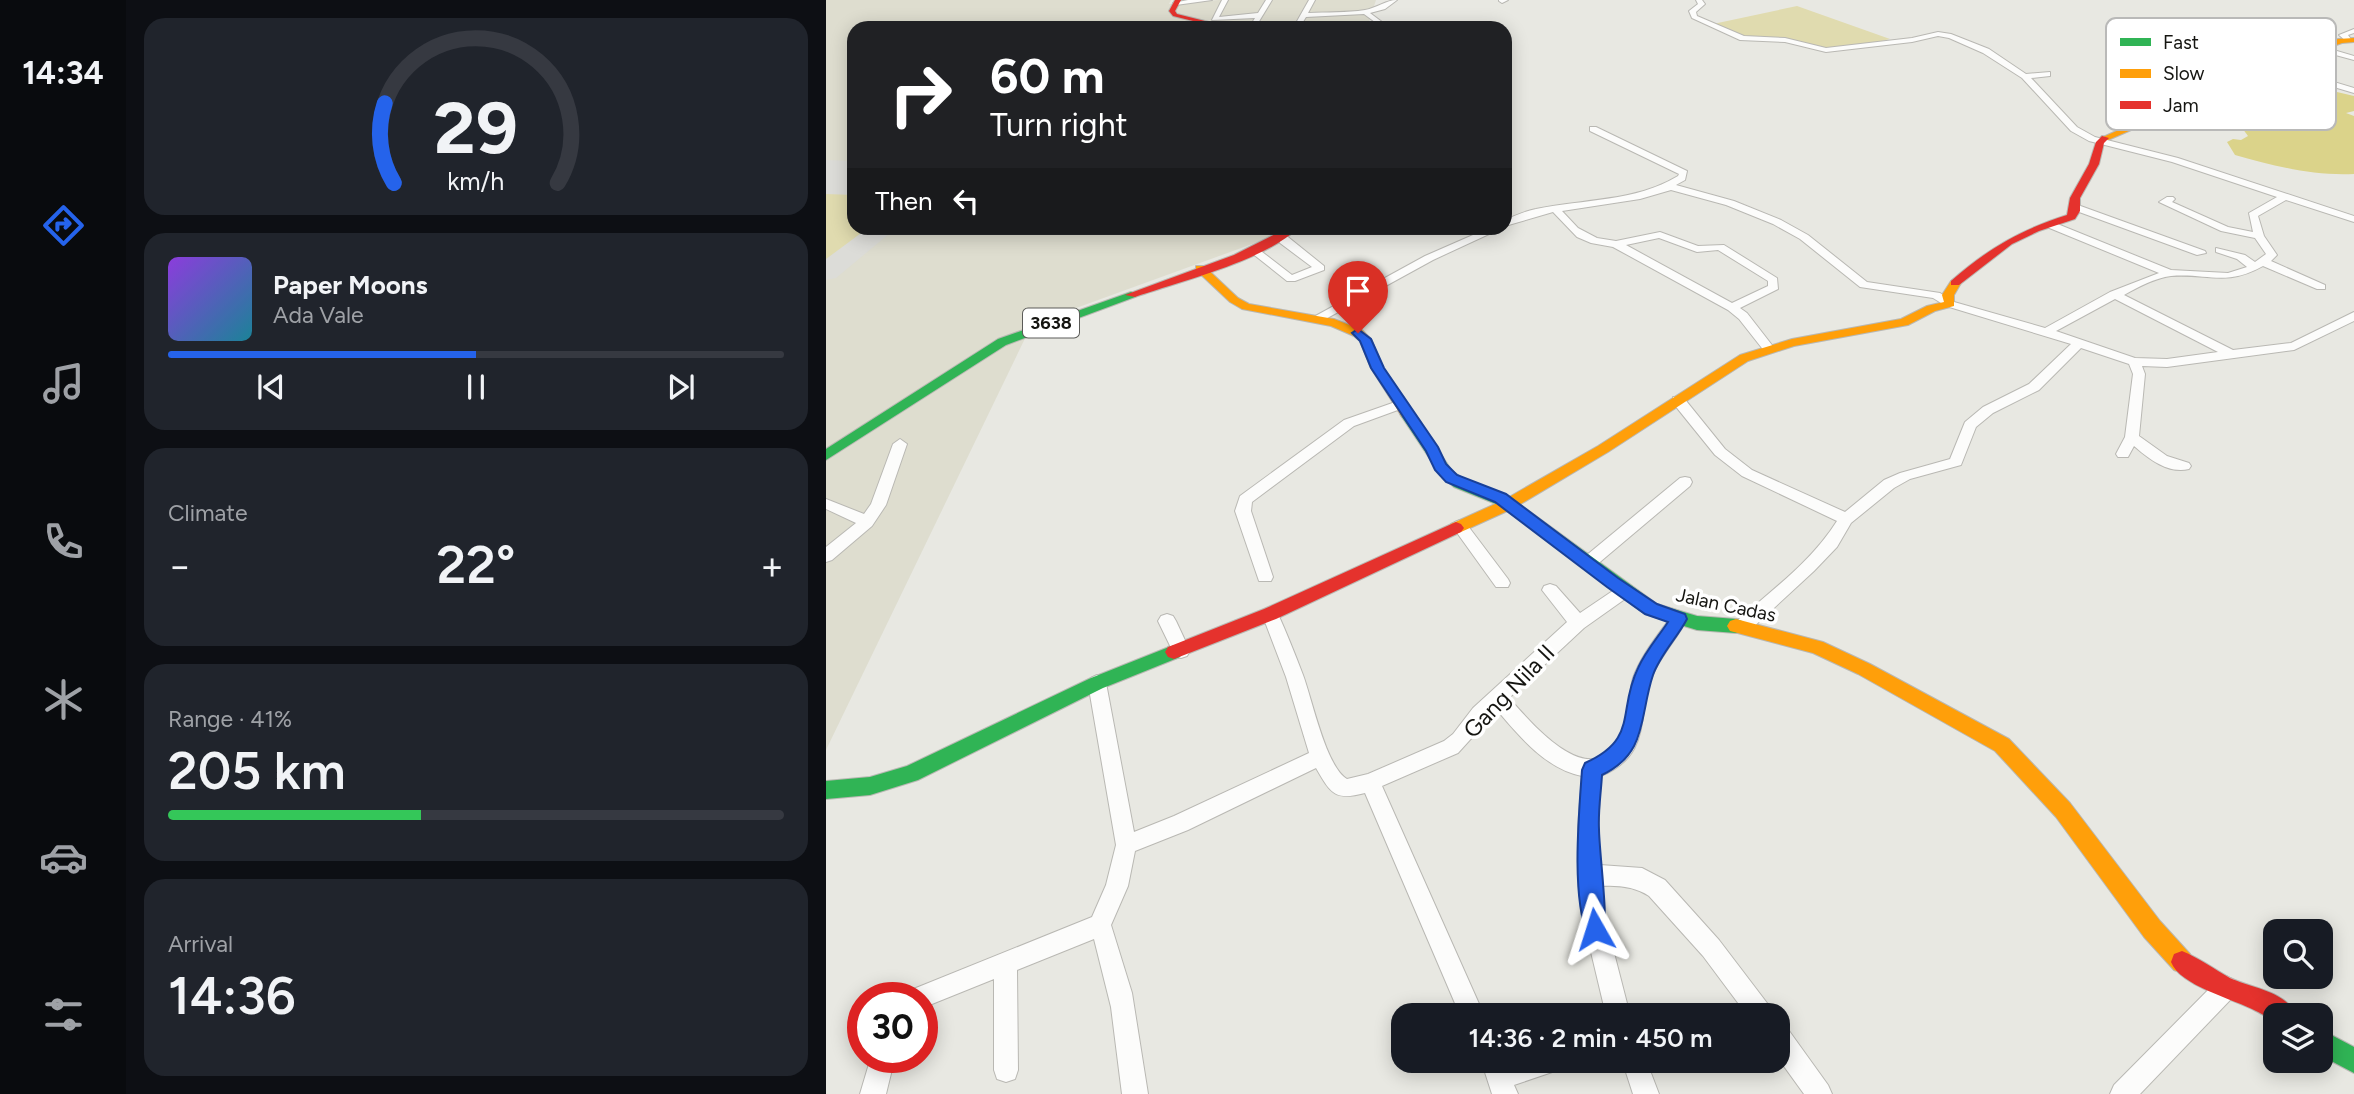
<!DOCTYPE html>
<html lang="en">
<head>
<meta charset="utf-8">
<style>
  :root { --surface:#171b24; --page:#20242c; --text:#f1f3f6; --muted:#9ea1a6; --line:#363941; --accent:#2563eb }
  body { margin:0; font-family:Figtree,sans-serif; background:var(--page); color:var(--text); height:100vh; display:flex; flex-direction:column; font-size:26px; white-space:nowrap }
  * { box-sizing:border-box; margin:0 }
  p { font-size:23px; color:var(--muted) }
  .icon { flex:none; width:38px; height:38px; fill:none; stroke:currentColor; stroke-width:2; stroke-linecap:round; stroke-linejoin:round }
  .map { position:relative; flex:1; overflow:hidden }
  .panel { display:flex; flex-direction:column; gap:18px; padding:18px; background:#0d0f14; width:700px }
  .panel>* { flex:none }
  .guide { position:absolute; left:21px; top:21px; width:665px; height:214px; border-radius:21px; box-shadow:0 4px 18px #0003; background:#202124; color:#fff; overflow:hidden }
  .buttons { position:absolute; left:1437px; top:919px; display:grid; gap:14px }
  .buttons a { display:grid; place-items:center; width:70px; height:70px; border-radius:14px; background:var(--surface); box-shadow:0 4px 18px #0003; font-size:35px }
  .speed { position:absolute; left:21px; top:982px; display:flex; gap:14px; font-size:35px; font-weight:700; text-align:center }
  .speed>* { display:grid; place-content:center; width:91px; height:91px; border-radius:50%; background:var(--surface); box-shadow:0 4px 18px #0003; line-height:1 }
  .speed .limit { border:10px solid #d22; background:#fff; color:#111 }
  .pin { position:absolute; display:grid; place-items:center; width:60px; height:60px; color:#fff; margin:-72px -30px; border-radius:50% 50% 50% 0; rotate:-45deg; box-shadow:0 0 7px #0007 }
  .pin .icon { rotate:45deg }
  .me { position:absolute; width:77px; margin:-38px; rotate:354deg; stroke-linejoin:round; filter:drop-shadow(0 0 5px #0008) }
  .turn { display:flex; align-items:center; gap:24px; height:147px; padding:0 28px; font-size:32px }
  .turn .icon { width:91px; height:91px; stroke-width:2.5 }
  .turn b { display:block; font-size:49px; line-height:60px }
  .then { display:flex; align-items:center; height:66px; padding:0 28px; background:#0003; gap:14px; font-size:26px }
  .big { font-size:52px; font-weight:600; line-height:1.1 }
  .panel .tile { flex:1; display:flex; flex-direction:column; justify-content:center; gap:10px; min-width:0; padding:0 24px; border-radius:21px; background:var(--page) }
  .panel .dial { align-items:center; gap:0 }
  .dial svg { height:182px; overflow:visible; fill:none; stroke:var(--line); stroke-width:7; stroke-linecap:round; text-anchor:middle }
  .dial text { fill:var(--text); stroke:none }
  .song { display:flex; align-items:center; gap:21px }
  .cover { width:84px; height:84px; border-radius:10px; background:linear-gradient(135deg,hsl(270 70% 55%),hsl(190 70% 35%)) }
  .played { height:7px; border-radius:4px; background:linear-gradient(90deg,var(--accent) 50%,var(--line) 50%) }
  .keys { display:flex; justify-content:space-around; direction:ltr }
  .heat { display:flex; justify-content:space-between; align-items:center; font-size:38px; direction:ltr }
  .charge { height:10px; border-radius:5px; background:linear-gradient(90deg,#34c759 41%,var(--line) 0) }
  .trip { position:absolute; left:565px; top:1003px; width:399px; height:70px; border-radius:21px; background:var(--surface); box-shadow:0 4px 18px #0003; font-weight:600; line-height:70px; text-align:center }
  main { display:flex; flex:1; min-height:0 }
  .dock { display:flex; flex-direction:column; width:126px; justify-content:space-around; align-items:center; background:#090b0e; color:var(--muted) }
  .dock .icon { width:49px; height:49px }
  .dock .selected { color:var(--accent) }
  .dock b { font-size:32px; color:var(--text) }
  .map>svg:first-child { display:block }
  .built { fill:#deddcf }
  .green { fill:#e0dbaf }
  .water { fill:#dbd38a }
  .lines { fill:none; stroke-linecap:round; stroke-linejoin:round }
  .taxiway { fill:#dcdcd8; fill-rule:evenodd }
  .runway { fill:#dcdcd8; fill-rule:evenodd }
  .street-casing { stroke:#b9b8b3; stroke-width:2 }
  .fast-casing { stroke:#b9b8b3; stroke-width:2 }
  .slow-casing { stroke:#b9b8b3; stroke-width:2 }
  .jam-casing { stroke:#b9b8b3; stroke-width:2 }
  .street { fill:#fcfcfb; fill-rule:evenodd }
  .fast { fill:#30b455; fill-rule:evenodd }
  .slow { fill:#ff9f0a; fill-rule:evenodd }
  .jam { fill:#e5322d; fill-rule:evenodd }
  .route { fill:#2563eb; stroke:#184099; stroke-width:2 }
  .labels { text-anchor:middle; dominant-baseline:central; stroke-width:7; stroke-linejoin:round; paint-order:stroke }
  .shield { fill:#fff; stroke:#5b5b58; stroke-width:2 }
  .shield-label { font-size:18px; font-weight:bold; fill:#151511 }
  .street-label { font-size:19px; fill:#151511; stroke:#fff }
  .near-street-label { font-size:23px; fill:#151511; stroke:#fff }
  .key { fill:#fff; stroke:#b9b9b8; stroke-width:2 }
  .key-label { font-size:19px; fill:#151511 }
</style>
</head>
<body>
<main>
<nav class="dock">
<b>14:34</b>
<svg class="icon selected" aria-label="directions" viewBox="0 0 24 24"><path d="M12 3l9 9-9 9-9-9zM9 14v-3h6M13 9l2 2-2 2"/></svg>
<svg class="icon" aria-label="music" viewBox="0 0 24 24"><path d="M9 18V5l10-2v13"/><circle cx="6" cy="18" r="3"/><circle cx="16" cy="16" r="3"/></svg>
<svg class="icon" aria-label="phone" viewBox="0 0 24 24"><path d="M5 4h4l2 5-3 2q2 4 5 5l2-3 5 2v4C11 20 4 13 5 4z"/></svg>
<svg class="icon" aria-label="climate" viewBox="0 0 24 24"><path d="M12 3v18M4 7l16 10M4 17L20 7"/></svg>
<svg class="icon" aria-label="car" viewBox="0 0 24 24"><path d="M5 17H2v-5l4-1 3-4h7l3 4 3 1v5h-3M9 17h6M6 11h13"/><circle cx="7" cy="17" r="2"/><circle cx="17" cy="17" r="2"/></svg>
<svg class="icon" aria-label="filters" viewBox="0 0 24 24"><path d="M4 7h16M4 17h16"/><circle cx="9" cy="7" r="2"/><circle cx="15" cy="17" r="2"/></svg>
</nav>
<section class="panel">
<div class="tile dial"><svg viewBox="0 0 100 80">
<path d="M14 69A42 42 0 1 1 86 69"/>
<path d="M14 69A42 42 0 0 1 10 34" stroke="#2563eb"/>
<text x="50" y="56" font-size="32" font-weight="700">29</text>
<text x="50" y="72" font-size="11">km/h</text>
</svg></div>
<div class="tile">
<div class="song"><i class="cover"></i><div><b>Paper Moons</b><p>Ada Vale</p></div></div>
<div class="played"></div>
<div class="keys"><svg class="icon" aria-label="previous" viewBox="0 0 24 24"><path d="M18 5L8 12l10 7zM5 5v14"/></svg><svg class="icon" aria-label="pause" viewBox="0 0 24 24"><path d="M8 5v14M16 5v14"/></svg><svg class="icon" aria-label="next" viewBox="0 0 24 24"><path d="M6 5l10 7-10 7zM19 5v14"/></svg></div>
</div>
<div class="tile"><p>Climate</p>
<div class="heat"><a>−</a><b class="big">22°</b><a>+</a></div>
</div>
<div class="tile"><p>Range · 41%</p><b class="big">205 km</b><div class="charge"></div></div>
<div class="tile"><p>Arrival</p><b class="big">14:36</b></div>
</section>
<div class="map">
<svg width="1528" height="1094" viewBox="0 0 1528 1094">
  <rect width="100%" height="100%" fill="#e8e8e2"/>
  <path class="built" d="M0 0H345L343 4 393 0H550L541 28H28V228H457L451 235 206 324 0 750Z"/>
  <path class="green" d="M971 6 1064 39 1039 45 996 49 974 42 914 37 887 24Z
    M0 192 28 193V228H42L0 260Z"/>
  <path class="water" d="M1511 92 1528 96V111L1520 113 1528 116V174C1486 176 1449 166 1409 155L1401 142 1407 139 1415 140 1422 136 1411 121 1419 114 1413 108 1429 102 1421 94H1460L1490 101Z"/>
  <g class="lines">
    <path class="taxiway" d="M42 228H70L10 278 0 280V259Z"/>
    <path class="runway" d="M0 160 28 161V195L0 194Z"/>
    <defs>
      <path id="street" d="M362 0H386L350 5 347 3Z
        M396 0H402L393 17 432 13 440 0H446L429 28H423L429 18 386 20Z
        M483 0H489L482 13C501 12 521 13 539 10 551 8 560 0 571 0L559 9 544 13 560 25 558 28H547L553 25 538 14 480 17 475 25 459 28 470 23Z
        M682 0 676 3 673 1V0Z
        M870 0H876L879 4 870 12 871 16 918 36 959 38 1000 48 1086 38 1112 32 1125 34 1163 49 1200 74 1224 72V76L1205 78 1251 127 1269 137 1352 158 1528 216V222L1460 200 1432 216 1438 236 1451 255 1445 261 1499 285V289H1491L1437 266C1400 287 1382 273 1345 276 1329 278 1312 287 1298 295L1407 350 1465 343 1528 312V321L1468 350 1341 367 1316 366 1319 374 1313 436 1341 456 1363 463 1365 466 1363 469C1342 474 1323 459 1308 446L1302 457H1292L1290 454 1299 437 1307 374 1303 364 1255 348 1213 390 1167 413 1150 427 1135 465 1084 479 1068 488 1025 523 1011 547 988 571 923 631 917 633 911 631 908 626 911 621C946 590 986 561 1011 521L916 476 889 455 847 403V397H857L899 449 926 470 1019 512 1058 480 1074 473 1124 459 1139 422 1157 407 1203 384 1245 344 1120 306 1107 298 1034 287 974 239 947 224 900 205 845 190 814 199 736 211 752 228 771 238 790 241 834 232 872 246 898 245 951 278 952 289 914 308 921 313 949 349 947 352H939L913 319 902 310 787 247 765 243 751 237 727 212 679 226V220C689 216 699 211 710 209 758 199 809 202 852 176L853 174 764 131V127H770L861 171 859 180 850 185 908 201 955 220 982 235 1041 282 1114 293 1128 302 1219 328 1284 292 1333 273 1221 227V223H1229L1345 270 1402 273 1421 267 1411 259 1390 252V248L1419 255 1429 262 1440 254 1429 238 1395 231 1333 202 1341 197H1347L1349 199 1346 202 1402 227 1427 232 1423 213 1451 197 1346 162 1263 141 1245 131 1196 78 1157 53 1123 38 1112 36 1086 42 1000 52 959 42 914 40 866 18 863 11 872 4ZM833 238 871 252 892 250 942 281V286L906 303 800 245ZM1289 299 1392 352 1341 359 1309 358 1230 331Z
        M1293 26 1405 51 1528 88V93L1400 55 1291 29Z
        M1528 29V33L1522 35 1527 42H1521L1513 35Z
        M1494 46 1528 56V60L1491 50Z
        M1249 204 1379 251 1380 253 1371 255 1245 209 1244 207Z
        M663 228H676L607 260 494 322 490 323 484 319 599 256Z
        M457 233 498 266V270L469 281H461L422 250 431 248 466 275 486 267 454 243 452 236Z
        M575 400 582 404 580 407 528 426 426 502 425 511 447 577 445 581H433L409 511 414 496 518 420Z
        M74 439 81 444 60 505 46 526 6 560 0 562V547L30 523 0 509V499L38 514 45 504 67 444Z
        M859 477 864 478 866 482 864 486 768 567H756L754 563 756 559 854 478Z
        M634 520 639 522 682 579 684 583 682 587H670L629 530 626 526 629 522Z
        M724 584 730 586 754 613 794 586H806L808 590 806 594 758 628 683 698C708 726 766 795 795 736 804 719 802 697 807 678 815 655 833 634 847 614H859L861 619C852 637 838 652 829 670 808 711 830 753 775 776L772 828 774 865 816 868 839 880 893 940 944 1007 948 1015H921L877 956 823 896C810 887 792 885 776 886L777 910 804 1015H780L755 910 752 828 756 776C720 769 693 736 671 710L632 753 556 786 658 1015H634L539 793C509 801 505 794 490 768L362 830 309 851 302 886 285 925 306 993 322 1094H296L285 1007 268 939 191 970 192 1070 189 1079 180 1082 171 1079 168 1070V979L96 1008V998H82L85 990 266 917 280 885 290 845 262 683 265 678 271 675 277 678 280 683 308 832 348 816 483 753 460 677 436 614 438 609H450L452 614C461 634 469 654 477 675 486 699 500 767 521 779L542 774 618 741 627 734 647 708 741 622 716 590 718 586Z
        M341 614 347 616 350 621 364 651 361 656 355 658 349 656 332 621 335 616Z
        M1400 976 1408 980 1412 988 1408 996 1314 1094H1284L1288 1085 1392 980Z
        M952 1025 961 1028 1002 1085 1006 1094H978L952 1058Z
        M45 1057H69L60 1094H34Z
        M655 1060H679L680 1063 738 1060 735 1069 688 1085 692 1094H666Z
        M796 1060H820L833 1094H807Z"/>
      <path id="fast" d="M305 292 311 295 309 297 180 345 0 460V449L172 339Z
        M581 410 586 411 626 471 638 479 685 498 831 604 871 616 910 619 916 621 919 626 916 631 910 633 871 630 819 614 675 506 628 487 616 477 574 414Z
        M348 645 354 647 357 652 354 657 277 688 92 780 44 795 0 799V781L44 777 81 766 265 678Z
        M1494 1029 1528 1047V1073L1494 1055Z"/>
      <path id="slow" d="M1528 38V42L1516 43 1443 69 1401 71 1365 104 1282 140 1275 138 1359 100 1396 67 1442 65 1512 39Z
        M370 266H378L412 298 423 304 508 319 536 330 545 339 557 368 588 414 586 417H576L545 368 534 341 528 336 505 326 416 309 404 302 370 270Z
        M1129 280 1135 283 1128 295V306L1109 311 1082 325 968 346 922 361 782 452 688 508 635 532 630 534 622 528 625 524 678 500 772 446 914 355 966 339 1075 319 1101 306 1118 302 1116 295 1125 281Z
        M910 619 997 642 1044 664 1183 739 1244 803 1334 921 1364 954 1367 962 1364 970 1356 973 1348 970 1318 937 1230 817 1169 751 1032 674 987 653 904 631 901 626 904 621Z"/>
      <path id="jam" d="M349 0H355L349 11 351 14 407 28H395L347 16 343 11Z
        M1276 136 1283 138 1278 143 1273 164 1254 198V211L1249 219 1213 231 1186 244 1133 285H1125V281C1163 248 1194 230 1241 215L1244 198 1263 164 1270 142Z
        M461 228H472C438 261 355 281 309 297L299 295 408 255Z
        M630 522 635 524 638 528 635 532 450 619 348 659 342 657 339 652 342 647 438 609Z
        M1356 951C1373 958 1388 969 1404 978 1425 988 1460 991 1470 1015H1449V1023C1443 1019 1437 1014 1430 1011 1408 999 1354 986 1345 962L1348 954Z"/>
    </defs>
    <use href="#street" class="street-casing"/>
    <use href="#fast" class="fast-casing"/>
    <use href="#slow" class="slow-casing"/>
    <use href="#jam" class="jam-casing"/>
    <use href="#street" class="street"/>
    <use href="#fast" class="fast"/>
    <use href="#slow" class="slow"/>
    <use href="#jam" class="jam"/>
  </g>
  <path class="route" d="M532 329 545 339 558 368 612 447 620 464 631 475 680 494 792 578 831 604 859 614 861 619C851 638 834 655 827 675 813 717 822 753 776 775 775 793 772 811 773 829 773 850 783 924 777 936L769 940 762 936C745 897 753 813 756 770L759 763C813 739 791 711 812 668 819 652 832 637 842 622L819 614 781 587 669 502 620 482 609 470 600 451 545 368 534 341 526 333Z"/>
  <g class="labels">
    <rect class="shield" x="197" y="308.5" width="56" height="29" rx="5"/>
    <g class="shield-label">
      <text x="225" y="323">3638</text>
    </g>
    <g class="street-label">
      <text transform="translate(900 605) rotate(12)">Jalan Cadas</text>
    </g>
    <g class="near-street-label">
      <text transform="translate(683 691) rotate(-46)">Gang Nila II</text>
    </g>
  </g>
  <rect x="1280" y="18" width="230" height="112" rx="10" class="key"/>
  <rect x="1294" y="38" width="31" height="8" fill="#30b455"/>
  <rect x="1294" y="69" width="31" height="9" fill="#ff9f0a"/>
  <rect x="1294" y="101" width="31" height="8" fill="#e5322d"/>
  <g class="key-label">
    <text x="1337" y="49">Fast</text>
    <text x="1337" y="80">Slow</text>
    <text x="1337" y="112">Jam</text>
  </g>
</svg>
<div class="buttons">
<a><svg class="icon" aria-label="search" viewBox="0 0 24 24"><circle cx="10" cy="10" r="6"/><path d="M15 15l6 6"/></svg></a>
<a><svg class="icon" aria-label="layers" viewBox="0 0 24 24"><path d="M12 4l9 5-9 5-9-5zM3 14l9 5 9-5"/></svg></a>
</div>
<div class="speed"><div class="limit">30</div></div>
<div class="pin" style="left:532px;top:333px;background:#d93025"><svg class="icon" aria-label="arrive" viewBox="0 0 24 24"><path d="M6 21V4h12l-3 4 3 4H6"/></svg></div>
<svg class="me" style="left:769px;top:929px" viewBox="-20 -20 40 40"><path d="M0-17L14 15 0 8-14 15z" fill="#2563eb" stroke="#fff" stroke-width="4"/></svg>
<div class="trip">14:36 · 2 min · 450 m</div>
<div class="guide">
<div class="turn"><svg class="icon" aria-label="right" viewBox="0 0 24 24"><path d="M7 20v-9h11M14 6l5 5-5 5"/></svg><div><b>60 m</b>Turn right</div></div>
<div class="then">Then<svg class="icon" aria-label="left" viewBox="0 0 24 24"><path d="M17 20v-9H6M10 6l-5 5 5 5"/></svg></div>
</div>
</div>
</main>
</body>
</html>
